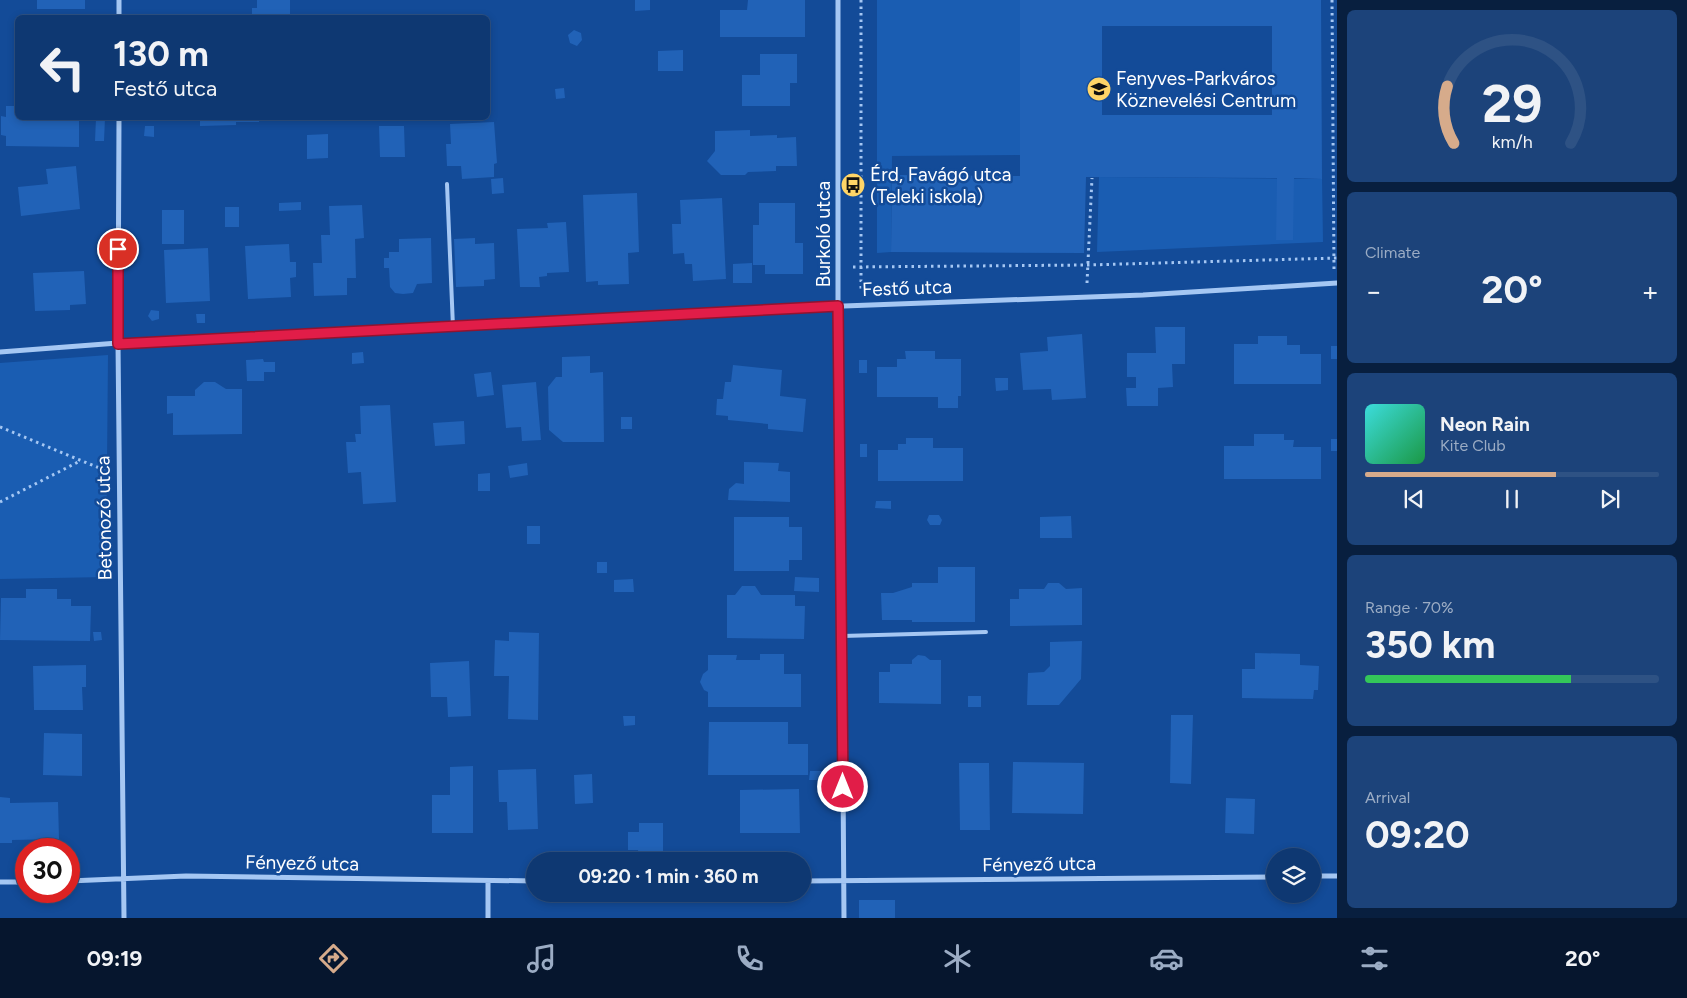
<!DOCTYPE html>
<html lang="en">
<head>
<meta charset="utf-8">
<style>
  :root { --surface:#0e3872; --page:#1c437a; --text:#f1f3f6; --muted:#9bacc4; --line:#2e5284; --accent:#d6ab8b }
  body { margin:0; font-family:Figtree,sans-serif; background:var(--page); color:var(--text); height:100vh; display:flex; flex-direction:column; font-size:19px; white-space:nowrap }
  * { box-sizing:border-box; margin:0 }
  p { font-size:16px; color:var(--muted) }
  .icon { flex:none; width:28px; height:28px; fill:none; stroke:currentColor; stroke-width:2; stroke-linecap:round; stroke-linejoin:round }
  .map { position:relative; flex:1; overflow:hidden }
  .details { display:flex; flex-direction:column; gap:10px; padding:10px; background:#081f3f; width:350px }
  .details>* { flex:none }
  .banner { position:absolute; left:15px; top:15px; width:475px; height:105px; border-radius:8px; box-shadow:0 2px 8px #0003,0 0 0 1px var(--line); background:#0e3872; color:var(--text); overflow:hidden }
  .tools { position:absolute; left:1266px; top:848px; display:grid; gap:10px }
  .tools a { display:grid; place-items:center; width:55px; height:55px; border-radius:50%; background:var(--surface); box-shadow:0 2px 8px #0003,0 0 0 1px var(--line); font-size:25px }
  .speed { position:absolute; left:15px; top:838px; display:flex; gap:10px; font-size:25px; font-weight:700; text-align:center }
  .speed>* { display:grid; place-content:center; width:65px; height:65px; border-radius:50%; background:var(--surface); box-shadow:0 2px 8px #0003,0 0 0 1px var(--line); line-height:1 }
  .speed .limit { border:8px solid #d22; background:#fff; color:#111 }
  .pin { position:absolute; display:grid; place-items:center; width:42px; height:42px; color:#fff; margin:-21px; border:2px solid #fff; border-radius:50%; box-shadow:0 1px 5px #0007 }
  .me { position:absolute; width:55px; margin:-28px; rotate:0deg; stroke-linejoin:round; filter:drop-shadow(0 0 4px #0008) }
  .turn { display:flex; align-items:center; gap:18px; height:105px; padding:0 15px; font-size:22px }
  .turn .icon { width:65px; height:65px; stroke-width:2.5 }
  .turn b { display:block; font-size:35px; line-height:42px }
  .big { font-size:38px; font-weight:700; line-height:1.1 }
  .details .card { flex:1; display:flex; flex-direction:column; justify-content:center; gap:8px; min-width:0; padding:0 18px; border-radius:8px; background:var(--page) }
  .details .dial { align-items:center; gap:0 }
  .dial svg { height:130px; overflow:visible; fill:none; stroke:var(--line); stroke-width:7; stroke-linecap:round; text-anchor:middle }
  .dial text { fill:var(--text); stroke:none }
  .song { display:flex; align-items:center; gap:15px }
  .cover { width:60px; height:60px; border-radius:8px; background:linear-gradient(135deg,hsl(180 70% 55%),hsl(140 70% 35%)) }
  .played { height:5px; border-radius:2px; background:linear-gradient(90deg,var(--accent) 65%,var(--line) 65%) }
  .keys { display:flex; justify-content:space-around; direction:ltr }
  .heat { display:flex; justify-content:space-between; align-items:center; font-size:28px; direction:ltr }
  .charge { height:8px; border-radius:4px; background:linear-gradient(90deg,#34c759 70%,var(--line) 0) }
  .trip { position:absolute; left:526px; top:852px; width:285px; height:50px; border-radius:25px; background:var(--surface); box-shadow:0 2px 8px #0003,0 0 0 1px var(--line); font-weight:700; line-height:50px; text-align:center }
  .tabs { display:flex; height:80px; justify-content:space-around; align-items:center; background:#06162e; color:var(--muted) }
  .tabs .icon { width:35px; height:35px }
  .tabs .on { color:var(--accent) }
  .tabs b { font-size:22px; color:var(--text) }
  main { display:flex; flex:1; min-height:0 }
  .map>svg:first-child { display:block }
  .green { fill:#1a5db2 }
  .building { fill:#2162b7; fill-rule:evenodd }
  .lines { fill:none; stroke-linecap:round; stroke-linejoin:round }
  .path { stroke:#a5c7f3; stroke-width:3; stroke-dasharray:2.5 4; stroke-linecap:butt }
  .lane { stroke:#a5c7f3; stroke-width:4 }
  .street { stroke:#a5c7f3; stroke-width:5 }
  .route-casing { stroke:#92132f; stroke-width:12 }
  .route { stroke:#e11d48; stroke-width:9 }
  .labels { text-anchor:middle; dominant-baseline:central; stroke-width:5; stroke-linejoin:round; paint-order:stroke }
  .poi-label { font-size:19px; fill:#fff; stroke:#134b98; text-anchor:start }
  .street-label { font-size:19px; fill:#fff; stroke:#134b98 }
</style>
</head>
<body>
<main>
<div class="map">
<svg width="1337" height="918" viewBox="0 0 1337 918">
  <rect width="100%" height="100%" fill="#134b98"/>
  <path class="green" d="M877 0H1020L1021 155 892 156 891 252 877 253Z
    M1099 177 1322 179 1323 242 1097 252Z
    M108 355 106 577 0 579V363Z"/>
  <path class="building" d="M37 0H85V9H37Z
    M257 0H290V18H255V16H252V8H257Z
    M635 0H650V10L635 11Z
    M748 0H805V37H720V10H747Z
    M1020 0H1321L1322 179 1294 178 1293 240H1276L1277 178 1086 177 1084 253 891 252 892 175 1020 176ZM1102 26H1272V115H1102Z
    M574 30 581 33 582 40 577 46 570 43 568 35Z
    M683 50V71H658V51Z
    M760 54H797V83H790V106H742V75H760Z
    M564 88 565 98 556 99 555 89Z
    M6 106H18V118H79V147L6 146V136L1 135V116L6 117Z
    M96 118H105L104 141H95Z
    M200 118H259V122H236V125L200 126Z
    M494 122 497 163 494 164V177L462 179 461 166H447L446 144H451L450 124Z
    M145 126H154V137L144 136Z
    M379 126H404L405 157H380Z
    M750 130V136L777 135V138L796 137 797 166H776V171L748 172 745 175H721L707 161 715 151V131Z
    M328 134V158L307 159V135Z
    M76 166 80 209 21 216 18 187 48 184 46 169Z
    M503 178 504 193 492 194 491 179Z
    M637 193 639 252 628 253 629 284 598 285V281L586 282 583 195Z
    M722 198 726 279 693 281 692 264H685L684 253 673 254 672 224H681L680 200Z
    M301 202V210L279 211V203Z
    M759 203H795V243H803V274H765V265H753V225H759Z
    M362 205 364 238 355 239 356 278H347V295L314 296 313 263H322L321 235H330L329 206Z
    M225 207H239V227H225Z
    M162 210H184V244H162Z
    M566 222 569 272 547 273V276L539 277 540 287H520L517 229 548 228 547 223Z
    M431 238 432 283 417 284 413 293 403 294 395 293 390 287 389 268H384V258H389V252H399V239Z
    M475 238V244L494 243 495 279 484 280V286L456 287 454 239Z
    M289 244 290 262H296V277L290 278 291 297 248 299 245 246Z
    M208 248 210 301 166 303 164 250Z
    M752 263V283H733V264Z
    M84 271 86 304 70 305V310L35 311 33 273Z
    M151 310 159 311V319L152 321 148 316Z
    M196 314H205V323H197Z
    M1155 327H1185V364H1172L1173 387 1158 388V406H1127L1126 388H1136V377H1127V353H1156Z
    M1082 334 1086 398 1052 400 1051 389 1023 390 1020 353 1048 351 1047 337Z
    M1258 336H1287V345H1300V354H1321V384H1234V344H1258Z
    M1331 346H1337V359H1331Z
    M905 351H935V359H961V396H958V408H938V397H877V367H897V359H906Z
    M363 352 364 363 352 364V353Z
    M590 356V373L603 372 604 442H563L549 430 548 387 556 377H562V357Z
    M263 359 264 362H275V372H264V381H247L246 360Z
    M859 360H867V373H859Z
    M733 365 782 370 780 396 806 399 803 432 768 429V424L728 420V416L716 415 717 399H723L725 382H731Z
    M491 372 494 395 477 397 474 374Z
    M995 378H1008V390L996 391Z
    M204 382H215L226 389H242V434L173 435V413L167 414V396H195V390Z
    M536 382 541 440 522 441 521 427 506 428 502 385Z
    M390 405 396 502 363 504 361 472 348 473 346 442H356L355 434H361L360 406Z
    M621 417H632V429H621Z
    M464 421 465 444 435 446 433 423Z
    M1254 434H1284V440H1294L1293 447H1321V479H1224V446H1254Z
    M906 438H933V448H963V481H878V450H898V444H906Z
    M1331 439H1337V451H1331Z
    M860 444H867V457H860Z
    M744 462 779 463 778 471 790 472V502L728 500 729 489 736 483 744 484Z
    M527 463 528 475 510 478 508 466Z
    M490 473V491H478V474Z
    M876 501H891V509L875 508Z
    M929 515H939L942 520 940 525H930L927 520Z
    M1071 516 1072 538H1040V517Z
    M734 517H789V527H802V560H789V571H734Z
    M527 526H540V544H527Z
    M597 562H607V573H597Z
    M938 567H975V622H912V620H882L881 593H893L912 587V583H938Z
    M795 577 819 578V592L794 591Z
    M633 579 634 592H614V580Z
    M1048 583H1059L1066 589 1082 588V625L1010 626V599H1019V589H1044Z
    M742 586H755L761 595H795V606H805L804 639 727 638V595H735Z
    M26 589H57V599H71V606H91L90 641 0 640 1 598H26Z
    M93 632H101L102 640 94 641Z
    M509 632 539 633 538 720 508 719 509 676H494L495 640 509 641Z
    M1082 641 1081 679 1059 705H1027L1028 673 1044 672 1050 666V642Z
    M1255 653 1300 654V665L1319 666 1318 690H1314L1313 699 1242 698V669H1255Z
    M760 654H784V674H801V707H708V692L704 690 700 682 703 674 708 670V655H737L736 660H760Z
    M918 655 925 656 930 660H941V704L879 703V672H890V664H912V660Z
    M469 661 471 716 448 717 447 697H431L430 663Z
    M86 665V687H82L83 710H34L33 666Z
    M968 696H981V707H968Z
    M1171 715H1193L1191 784 1170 783Z
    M623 716H635V725L624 726Z
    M709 722H788V744H808V775H708Z
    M44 733 82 734V776L43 775Z
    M1013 762 1084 763 1083 814 1012 813Z
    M959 763H989L990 830H960Z
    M473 766V833H432V795H450V767Z
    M536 769 538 829 508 830 507 802H499L498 770Z
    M810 771H823V780H809Z
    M592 774 593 803 575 804 574 775Z
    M799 789 800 833H740V790Z
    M0 797 10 798V803L58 802 59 839 12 840V843H0Z
    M1226 798 1255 799 1254 834 1225 833Z
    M639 823H663V858H639L638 850H628V832H639Z
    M859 900H895V918H859Z"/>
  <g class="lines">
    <path class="path" d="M861 0V292
      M1332 0 1334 269
      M853 267 1088 265 1337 258
      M1087 283 1092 178
      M0 427 104 470
      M0 502 80 461"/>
    <path class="lane" d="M447 184 453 327
      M842 636 986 632"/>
    <path class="street" d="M838 0V306L842 636 844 918
      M119 18V0
      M119 118 118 343 124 918
      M0 352 118 343 817 307 1143 295 1337 283
      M1312 876H1337
      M69 881 186 876 535 881
      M488 881V918
      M802 881 1275 877
      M0 882H26"/>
  </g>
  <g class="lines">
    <defs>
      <path id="route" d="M118 249V344L838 306 843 787"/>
    </defs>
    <use href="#route" class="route-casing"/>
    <use href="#route" class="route"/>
  </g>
  <defs>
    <symbol id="school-disc" viewBox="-11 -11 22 22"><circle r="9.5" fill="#ffd567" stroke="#134b98"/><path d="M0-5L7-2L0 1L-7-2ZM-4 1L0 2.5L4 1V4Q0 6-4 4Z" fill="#111"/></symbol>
    <symbol id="bus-disc" viewBox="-11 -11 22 22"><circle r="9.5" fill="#ffd567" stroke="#134b98"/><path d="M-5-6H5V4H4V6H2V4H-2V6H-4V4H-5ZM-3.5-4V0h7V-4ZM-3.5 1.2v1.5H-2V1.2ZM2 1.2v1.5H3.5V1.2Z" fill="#111"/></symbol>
  </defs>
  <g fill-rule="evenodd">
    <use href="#school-disc" x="1085" y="75" width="28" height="28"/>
    <use href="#bus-disc" x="839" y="171" width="28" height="28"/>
  </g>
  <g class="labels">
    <g class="poi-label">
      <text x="1116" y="78">Fenyves-Parkváros<tspan x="1116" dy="22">Köznevelési Centrum</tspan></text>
      <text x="870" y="174">Érd, Favágó utca<tspan x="870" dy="22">(Teleki iskola)</tspan></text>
    </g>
    <g class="street-label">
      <text transform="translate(823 234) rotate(-90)">Burkoló utca</text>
      <text transform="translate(907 288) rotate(-2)">Festő utca</text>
      <text transform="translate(104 518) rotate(-91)">Betonozó utca</text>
      <text transform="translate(302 863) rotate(1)">Fényező utca</text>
      <text transform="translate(1039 864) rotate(-1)">Fényező utca</text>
    </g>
  </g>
</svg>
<div class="tools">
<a><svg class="icon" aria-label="layers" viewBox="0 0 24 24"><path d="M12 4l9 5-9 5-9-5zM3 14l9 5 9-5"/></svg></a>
</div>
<div class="speed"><div class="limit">30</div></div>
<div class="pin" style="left:118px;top:249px;background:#d93025"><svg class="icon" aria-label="arrive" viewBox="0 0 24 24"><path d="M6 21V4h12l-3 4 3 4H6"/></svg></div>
<svg class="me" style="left:843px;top:787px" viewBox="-20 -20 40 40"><circle r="17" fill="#e11d48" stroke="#fff" stroke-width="3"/><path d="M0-11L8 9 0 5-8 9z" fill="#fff"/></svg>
<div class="trip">09:20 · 1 min · 360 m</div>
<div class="banner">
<div class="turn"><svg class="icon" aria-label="left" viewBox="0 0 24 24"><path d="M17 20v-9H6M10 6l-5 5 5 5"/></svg><div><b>130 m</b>Festő utca</div></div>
</div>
</div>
<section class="details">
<div class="card dial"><svg viewBox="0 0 100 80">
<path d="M14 69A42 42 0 1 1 86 69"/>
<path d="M14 69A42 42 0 0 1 10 34" stroke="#d6ab8b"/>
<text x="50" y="56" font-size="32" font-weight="700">29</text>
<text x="50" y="72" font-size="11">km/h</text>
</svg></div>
<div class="card"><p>Climate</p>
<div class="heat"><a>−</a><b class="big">20°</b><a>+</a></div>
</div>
<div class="card">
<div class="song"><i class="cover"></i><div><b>Neon Rain</b><p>Kite Club</p></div></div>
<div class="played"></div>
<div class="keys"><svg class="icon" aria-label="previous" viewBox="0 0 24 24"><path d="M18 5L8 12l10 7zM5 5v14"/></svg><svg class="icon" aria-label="pause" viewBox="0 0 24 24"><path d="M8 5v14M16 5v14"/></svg><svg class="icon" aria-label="next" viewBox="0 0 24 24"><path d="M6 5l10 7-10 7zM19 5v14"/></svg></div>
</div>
<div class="card"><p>Range · 70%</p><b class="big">350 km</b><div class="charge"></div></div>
<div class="card"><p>Arrival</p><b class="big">09:20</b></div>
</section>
</main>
<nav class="tabs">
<b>09:19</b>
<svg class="icon on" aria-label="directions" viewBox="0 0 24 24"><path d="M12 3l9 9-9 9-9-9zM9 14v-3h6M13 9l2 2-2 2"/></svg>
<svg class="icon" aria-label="music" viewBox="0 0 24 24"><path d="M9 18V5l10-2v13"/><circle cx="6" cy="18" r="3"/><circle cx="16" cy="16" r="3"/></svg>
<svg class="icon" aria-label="phone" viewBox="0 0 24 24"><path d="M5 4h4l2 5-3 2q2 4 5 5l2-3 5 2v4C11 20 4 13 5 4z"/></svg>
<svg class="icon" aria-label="climate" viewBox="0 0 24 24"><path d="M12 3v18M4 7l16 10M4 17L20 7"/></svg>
<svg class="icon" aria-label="car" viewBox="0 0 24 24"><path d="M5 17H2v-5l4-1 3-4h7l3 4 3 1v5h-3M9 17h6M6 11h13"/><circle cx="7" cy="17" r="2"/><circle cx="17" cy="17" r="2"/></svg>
<svg class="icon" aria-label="filters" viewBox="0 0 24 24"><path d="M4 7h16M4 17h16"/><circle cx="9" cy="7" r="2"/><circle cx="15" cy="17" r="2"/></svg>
<b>20°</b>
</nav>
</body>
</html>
